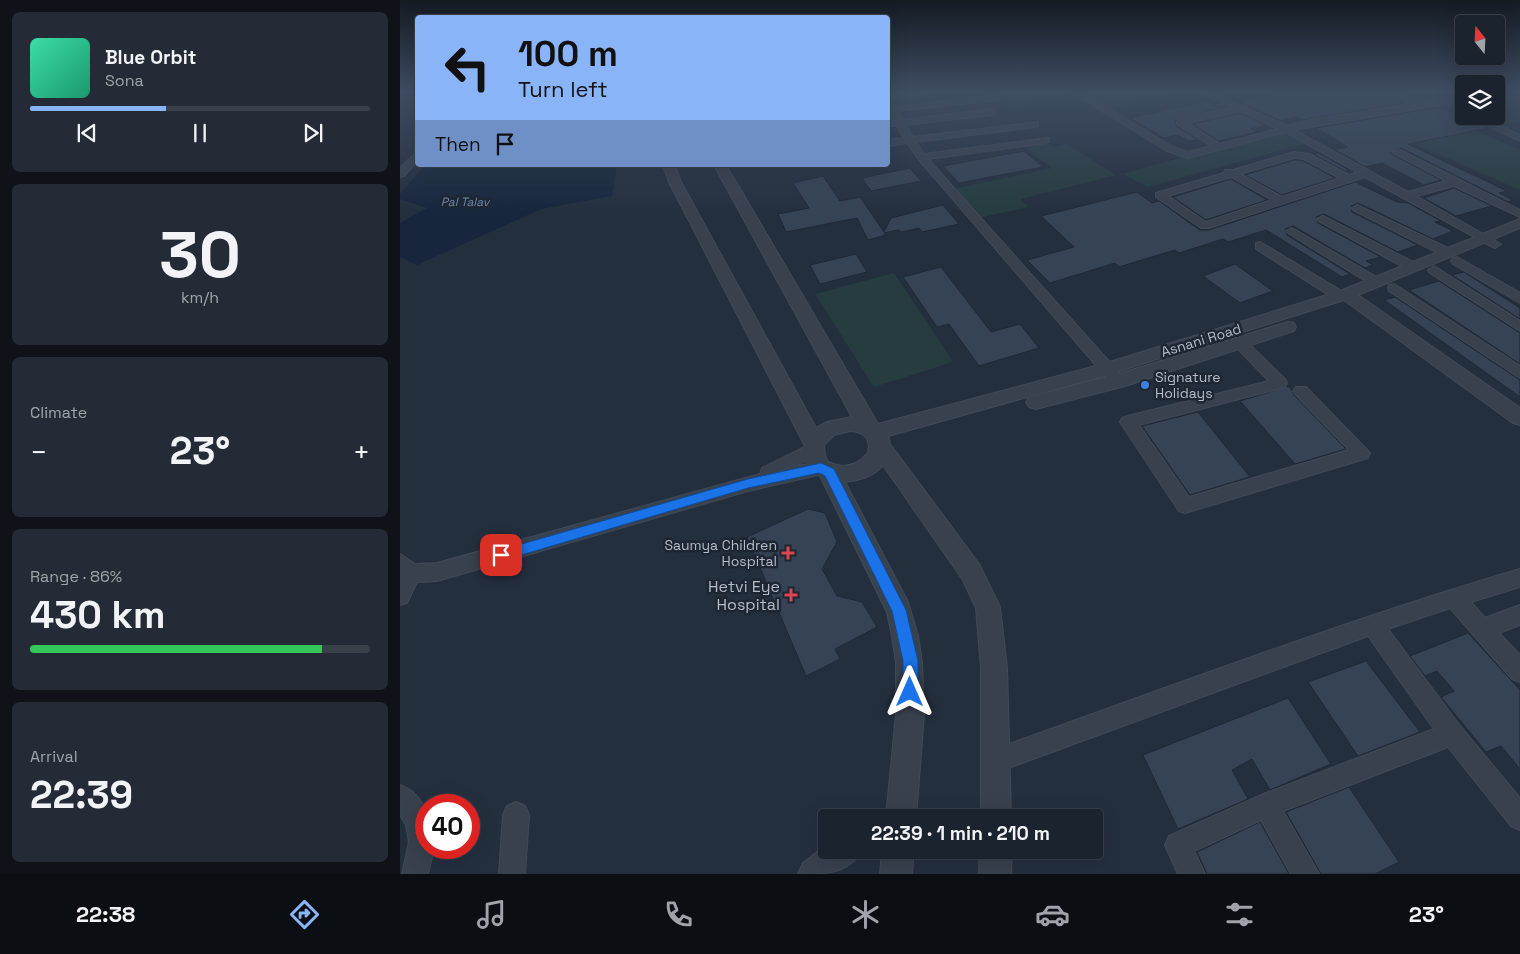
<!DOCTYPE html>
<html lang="en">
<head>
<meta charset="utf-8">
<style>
  :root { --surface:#1b232e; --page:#242b36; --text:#f1f3f6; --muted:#a0a4aa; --line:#39404a; --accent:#8ab4f8 }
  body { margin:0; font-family:"Space Grotesk",sans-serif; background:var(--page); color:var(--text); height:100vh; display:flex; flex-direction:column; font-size:19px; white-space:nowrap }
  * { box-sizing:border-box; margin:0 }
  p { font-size:16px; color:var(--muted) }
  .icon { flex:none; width:28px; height:28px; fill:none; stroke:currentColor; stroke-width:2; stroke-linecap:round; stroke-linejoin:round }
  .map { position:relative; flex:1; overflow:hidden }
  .drawer { display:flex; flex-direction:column; gap:12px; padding:12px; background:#0f1319; width:400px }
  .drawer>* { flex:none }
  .guide { position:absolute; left:15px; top:15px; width:475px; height:152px; border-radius:5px; box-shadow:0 5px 20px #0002,0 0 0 1px var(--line); background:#8ab4f8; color:#111; overflow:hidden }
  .needle { width:32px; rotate:342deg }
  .buttons { position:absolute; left:1055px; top:15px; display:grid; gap:10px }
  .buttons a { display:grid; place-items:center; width:50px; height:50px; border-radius:5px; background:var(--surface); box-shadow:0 5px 20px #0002,0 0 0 1px var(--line); font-size:25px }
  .speed { position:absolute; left:15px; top:794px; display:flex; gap:10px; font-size:25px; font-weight:700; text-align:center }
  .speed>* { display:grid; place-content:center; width:65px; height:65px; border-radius:50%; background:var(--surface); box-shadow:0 5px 20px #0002,0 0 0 1px var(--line); line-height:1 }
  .speed .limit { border:8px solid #d22; background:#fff; color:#111 }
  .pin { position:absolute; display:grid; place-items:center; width:42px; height:42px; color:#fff; margin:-21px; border-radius:10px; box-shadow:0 2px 8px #0006 }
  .me { position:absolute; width:55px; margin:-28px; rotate:0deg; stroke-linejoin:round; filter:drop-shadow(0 0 4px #0008) }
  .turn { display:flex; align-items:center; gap:18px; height:105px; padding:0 20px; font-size:22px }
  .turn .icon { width:65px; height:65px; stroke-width:2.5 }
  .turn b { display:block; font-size:35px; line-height:42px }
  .then { display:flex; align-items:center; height:48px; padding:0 20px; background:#0003; gap:10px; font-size:19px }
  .big { font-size:38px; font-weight:800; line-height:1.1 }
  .drawer .card { flex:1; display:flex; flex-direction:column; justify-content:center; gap:8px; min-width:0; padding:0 18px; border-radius:8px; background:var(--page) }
  .drawer .dial { align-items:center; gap:0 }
  .dial b { font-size:65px; line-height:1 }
  .song { display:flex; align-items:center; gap:15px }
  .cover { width:60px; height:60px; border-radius:8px; background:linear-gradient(135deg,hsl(160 70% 55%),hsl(160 70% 35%)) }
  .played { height:5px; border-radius:2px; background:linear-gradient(90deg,var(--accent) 40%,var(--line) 40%) }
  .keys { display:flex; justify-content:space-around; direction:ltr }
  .heat { display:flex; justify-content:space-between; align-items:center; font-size:28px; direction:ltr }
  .charge { height:8px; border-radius:4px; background:linear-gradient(90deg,#34c759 86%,var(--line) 0) }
  .trip { position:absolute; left:418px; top:809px; width:285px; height:50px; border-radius:5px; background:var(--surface); box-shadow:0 5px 20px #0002,0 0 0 1px var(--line); font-weight:800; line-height:50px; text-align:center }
  .menu { display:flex; height:80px; justify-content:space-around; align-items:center; background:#0b0e12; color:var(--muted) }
  .menu .icon { width:35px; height:35px }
  .menu .selected { color:var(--accent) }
  .menu b { font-size:22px; color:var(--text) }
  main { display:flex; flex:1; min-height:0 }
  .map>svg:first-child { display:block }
  .green { fill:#263c3f }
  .water { fill:#17263c }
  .building { fill:#364354; stroke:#1f2835 }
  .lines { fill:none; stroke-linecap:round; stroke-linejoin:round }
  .minor-casing { stroke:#414a57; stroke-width:2 }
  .tertiary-casing { stroke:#414a57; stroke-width:2 }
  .minor { fill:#38414e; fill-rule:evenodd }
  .tertiary { fill:#38414e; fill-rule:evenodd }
  .route { fill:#1a73e8; stroke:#114b97 }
  .shop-dot { fill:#3f7fe0; stroke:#1d2633; stroke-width:2 }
  .health-dot { fill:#e0444e; stroke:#1d2633; stroke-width:2 }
  .labels { text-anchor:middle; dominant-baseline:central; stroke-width:5; stroke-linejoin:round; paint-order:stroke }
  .far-water-label { font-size:12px; font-style:italic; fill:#6d86a8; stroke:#1d2633 }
  .street-label { font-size:14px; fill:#b4bcc9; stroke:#1d2633 }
  .poi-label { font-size:14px; fill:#b4bcc9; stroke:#1d2633; text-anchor:start }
  .near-poi-label { font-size:16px; fill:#b4bcc9; stroke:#1d2633; text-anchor:end }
</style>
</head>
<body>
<main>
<section class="drawer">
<div class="card">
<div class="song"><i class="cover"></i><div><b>Blue Orbit</b><p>Sona</p></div></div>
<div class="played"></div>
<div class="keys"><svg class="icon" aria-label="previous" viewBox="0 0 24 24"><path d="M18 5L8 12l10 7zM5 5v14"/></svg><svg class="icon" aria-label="pause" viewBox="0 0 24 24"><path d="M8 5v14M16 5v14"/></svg><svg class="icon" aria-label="next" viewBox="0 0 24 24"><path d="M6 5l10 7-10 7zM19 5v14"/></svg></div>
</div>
<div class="card dial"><b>30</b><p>km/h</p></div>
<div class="card"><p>Climate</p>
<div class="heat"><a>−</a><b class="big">23°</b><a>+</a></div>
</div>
<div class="card"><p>Range · 86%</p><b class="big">430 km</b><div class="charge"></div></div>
<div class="card"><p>Arrival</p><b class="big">22:39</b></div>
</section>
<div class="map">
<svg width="1120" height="874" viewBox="0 0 1120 874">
  <rect width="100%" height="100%" fill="#242f3e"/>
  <path class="green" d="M592 91H668L674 94 608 107Z
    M676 91H787L789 92 709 109Z
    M1120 91V122L1107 124 1088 116H1096V92Z
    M1070 128 1120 150V190L1015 144Z
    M875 131 907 143 748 187 723 174Z
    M644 142 653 147 667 144 716 175 621 199 628 207 579 218 553 189 652 168 625 148Z
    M494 273 553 362 474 387 415 294Z"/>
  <path class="water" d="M26 165H217L212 196 141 209 17 265 0 257V223L27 208 0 199V193Z"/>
  <path class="building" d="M915 91H981L1004 103 902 120 896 117 881 121 839 102 882 93 886 95Z
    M807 101 817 107 826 106 775 120 776 126 798 140 789 141 778 135 764 138 730 118Z
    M1040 107 1089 128 1008 144 1107 191 1099 193 1113 200 1108 202 1001 148 990 153 1041 180 1024 185 982 163 965 167 934 149 948 147 916 128Z
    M840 113 866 125 851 129 857 132 818 141 793 124Z
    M624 151 643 167 559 183 543 166Z
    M918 153 949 170 945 171 913 154Z
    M894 160 903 161 935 178 882 195 845 175Z
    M510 168 521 181 471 191 462 178Z
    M423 176 440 201 460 197 484 232 491 218 543 205 559 224 522 232 519 228 502 232 498 230 484 233 486 235 468 240 457 218 386 232 378 214 409 208 393 183Z
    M831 179 867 200 806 220 773 197Z
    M955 182 997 202 1008 203 1041 221 1035 222 1053 231 1033 239 958 203 951 206 952 212 1018 245 998 252 924 214 916 217 918 223 981 257 966 261 973 265 965 268 893 226 885 229 887 235 950 274 942 277 866 230 828 242 823 239 779 253 775 250 719 267 715 263 650 283 627 260 674 247 641 216 737 192 752 203 759 201 800 230H809Z
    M1054 188 1092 206 1056 216 1024 198Z
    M456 254 467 272 420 284 410 265Z
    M835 264 873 291 840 303 803 276Z
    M541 267 591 332 620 324 639 348 579 366 549 324 537 327 503 277Z
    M1064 272 1120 308V319L1052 275Z
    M1039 281 1120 333V364L1009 290Z
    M995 297 1120 380V397L984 300Z
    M889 386 895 396 946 449 895 464 840 401Z
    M798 412 850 477 790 495 742 426Z
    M408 509 425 513 437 542 422 569 437 596 462 602 477 627 435 649 440 659 406 676 347 537Z
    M1068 633 1120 690V769L1101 746 1086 752 1041 697 1054 691 1037 671 1025 676 1010 656Z
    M966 661 1020 732 958 756 908 682Z
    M888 698 931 764 870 790 852 759 832 770 848 799 778 829 743 755Z
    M949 787 999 862 975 874H921L886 812Z
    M860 822 889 874H807L797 852Z"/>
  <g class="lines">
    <defs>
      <path id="minor" d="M513 91H540L536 93 488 98V94Z
        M669 91H679L773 147 788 152 811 146 777 124V120L832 107 798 91H809L887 126 910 120 1010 104 983 91H994L1020 103 1064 96V101L894 130 1008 192 1046 181 992 152 1000 150 1120 210V217L1054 186 1016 196 1101 244 1095 248 1091 246 965 177 809 228H801L756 197V193L824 173 825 170H833L894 152 909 154 949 175 957 172 885 132 788 158 767 151ZM840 111 878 129 820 144 788 123ZM894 158 904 159 940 178 882 197 840 174ZM831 177 872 200 806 222 768 196Z
        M595 95 599 98 598 100 498 111 503 120 592 109 596 112 592 115 505 125 513 137 638 122V126L635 127 516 142 524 154 649 138V142L646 143 528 159 723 377 725 381 723 385H713L520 161 507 143 488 146V140L504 138 497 126H488V122L494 121 488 112V100H491L495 107Z
        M1067 116H1079L1120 135V141Z
        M18 151V160L4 176 0 177V168Z
        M957 205 1052 250 1054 253 1048 257 1044 256 953 210 952 208Z
        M923 216 1017 264 1019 267 1013 271 1009 270 919 221 917 219Z
        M892 228 980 279 982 282 976 286 972 285 888 233 886 231Z
        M860 242 945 293 946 296 945 299H935L856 249V243Z
        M1057 257 1120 293V303L1053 264 1051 261 1053 258Z
        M1034 266 1120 321V331L1030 273 1028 270Z
        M994 284 1120 366V378L989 291 988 288 989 285Z
        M839 337 844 339 885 379 887 383 885 387 739 425 789 497 949 450 896 395 893 391 896 387H906L970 453 968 458 785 513 779 511 720 422 722 418 728 416 869 381 834 345 832 342 834 339Z
        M413 443 419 445 421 449 419 453 394 467 421 461 427 463 429 468 427 473 348 491 37 581 17 582 7 603 0 605V554L15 564 37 563 360 474 362 468Z
        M1120 569V587L1071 602 1085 618 1120 605V625L1099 633 1120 655V682L1112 679 1050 608 988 629 1060 726 1120 798V830L1111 826 1048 747 883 811 919 874H891L861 820 794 851 805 874H778L765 845 769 836 866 793 1034 729 968 636 595 773 587 769 583 761 587 753 595 749C769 687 943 621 1120 569Z
        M0 785C30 797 26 820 26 848H34L28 874H2L9 842 6 825 0 815Z
        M116 802 125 806 129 815 125 874H99L103 815 107 806Z"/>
      <path id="tertiary" d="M263 165H275L281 182 416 428 427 422 452 417 314 165H326L478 424 703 364 940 291 1120 219V228L958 295 1120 408V425L1113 423 944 300 713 373 488 436 490 444 579 564 600 607 607 668 611 818H581V668L576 608 563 580 483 465C473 477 459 480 445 482L508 602 518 636 522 662 524 714 516 818H486L496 714V662L492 636 487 612 420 476C407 470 404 458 404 444L269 182ZM450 431C465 432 471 438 468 453 457 466 443 469 428 462L425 456 424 445 434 435Z
        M888 322 894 323 896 327 894 331 725 386 636 409 629 407 626 402 629 397 715 375Z
        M426 845V850H462C449 874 425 874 398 874L403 863Z
        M482 850H514L512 874H480Z
        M580 850H612L611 874H579Z"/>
    </defs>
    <use href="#minor" class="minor-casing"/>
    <use href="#tertiary" class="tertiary-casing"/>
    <use href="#minor" class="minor"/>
    <use href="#tertiary" class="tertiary"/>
  </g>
  <linearGradient id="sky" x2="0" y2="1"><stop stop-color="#141a22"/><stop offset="0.43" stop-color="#3f4d63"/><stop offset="1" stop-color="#3f4d63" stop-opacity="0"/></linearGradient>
  <rect width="1120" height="213" fill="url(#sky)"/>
  <path class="route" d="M421 463 434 469 506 610 518 661V692L516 698 510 700 505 698 503 692V661L492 611 425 476 419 473 348 488 101 561 97 560 95 555 97 551 101 550 348 479Z"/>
  <circle class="shop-dot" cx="745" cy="385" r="5"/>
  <g class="health-dot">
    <path d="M385.5 545.5h5v5h5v5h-5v5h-5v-5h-5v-5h5z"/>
    <path d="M388.5 587.5h5v5h5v5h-5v5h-5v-5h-5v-5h5z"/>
  </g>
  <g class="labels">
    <g class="far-water-label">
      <text x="65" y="202">Pal Talav</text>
    </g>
    <g class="street-label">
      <text transform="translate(801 340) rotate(-17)">Asnani Road</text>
    </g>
    <g class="poi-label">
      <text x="755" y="377">Signature<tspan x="755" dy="16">Holidays</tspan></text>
      <text x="377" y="545" text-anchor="end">Saumya Children<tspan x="377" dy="16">Hospital</tspan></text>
    </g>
    <g class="near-poi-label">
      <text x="380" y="586">Hetvi Eye<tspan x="380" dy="18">Hospital</tspan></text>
    </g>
  </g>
</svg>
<div class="buttons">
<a><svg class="needle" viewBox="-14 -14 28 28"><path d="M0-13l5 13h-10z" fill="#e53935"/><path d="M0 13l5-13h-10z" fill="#a0a4aa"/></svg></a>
<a><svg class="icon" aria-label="layers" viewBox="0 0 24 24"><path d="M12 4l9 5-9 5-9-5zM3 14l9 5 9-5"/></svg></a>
</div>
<div class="speed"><div class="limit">40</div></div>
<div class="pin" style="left:101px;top:555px;background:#d93025"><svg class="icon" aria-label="arrive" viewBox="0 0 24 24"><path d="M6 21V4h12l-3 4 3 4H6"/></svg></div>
<svg class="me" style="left:510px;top:692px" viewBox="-20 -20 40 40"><path d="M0-17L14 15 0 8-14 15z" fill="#1a73e8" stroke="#fff" stroke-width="4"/></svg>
<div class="trip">22:39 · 1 min · 210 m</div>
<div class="guide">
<div class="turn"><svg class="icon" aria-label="left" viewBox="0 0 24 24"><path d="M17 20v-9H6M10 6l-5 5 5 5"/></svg><div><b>100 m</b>Turn left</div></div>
<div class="then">Then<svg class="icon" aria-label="arrive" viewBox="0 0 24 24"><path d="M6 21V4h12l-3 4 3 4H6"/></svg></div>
</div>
</div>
</main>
<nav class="menu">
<b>22:38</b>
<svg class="icon selected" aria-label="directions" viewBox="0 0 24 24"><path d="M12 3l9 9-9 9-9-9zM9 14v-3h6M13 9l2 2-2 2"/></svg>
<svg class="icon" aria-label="music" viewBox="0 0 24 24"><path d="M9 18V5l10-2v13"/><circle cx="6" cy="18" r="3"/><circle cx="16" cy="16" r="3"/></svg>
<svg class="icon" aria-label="phone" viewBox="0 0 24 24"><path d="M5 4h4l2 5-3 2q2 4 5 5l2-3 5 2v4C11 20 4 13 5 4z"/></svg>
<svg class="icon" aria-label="climate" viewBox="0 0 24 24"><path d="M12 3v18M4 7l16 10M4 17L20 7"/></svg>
<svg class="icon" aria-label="car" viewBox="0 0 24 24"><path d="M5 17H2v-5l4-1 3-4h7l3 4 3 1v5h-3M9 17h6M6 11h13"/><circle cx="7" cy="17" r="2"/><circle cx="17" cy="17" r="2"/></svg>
<svg class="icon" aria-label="filters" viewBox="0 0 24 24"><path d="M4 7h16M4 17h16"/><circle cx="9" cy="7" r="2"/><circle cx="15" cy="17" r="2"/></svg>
<b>23°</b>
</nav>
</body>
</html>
